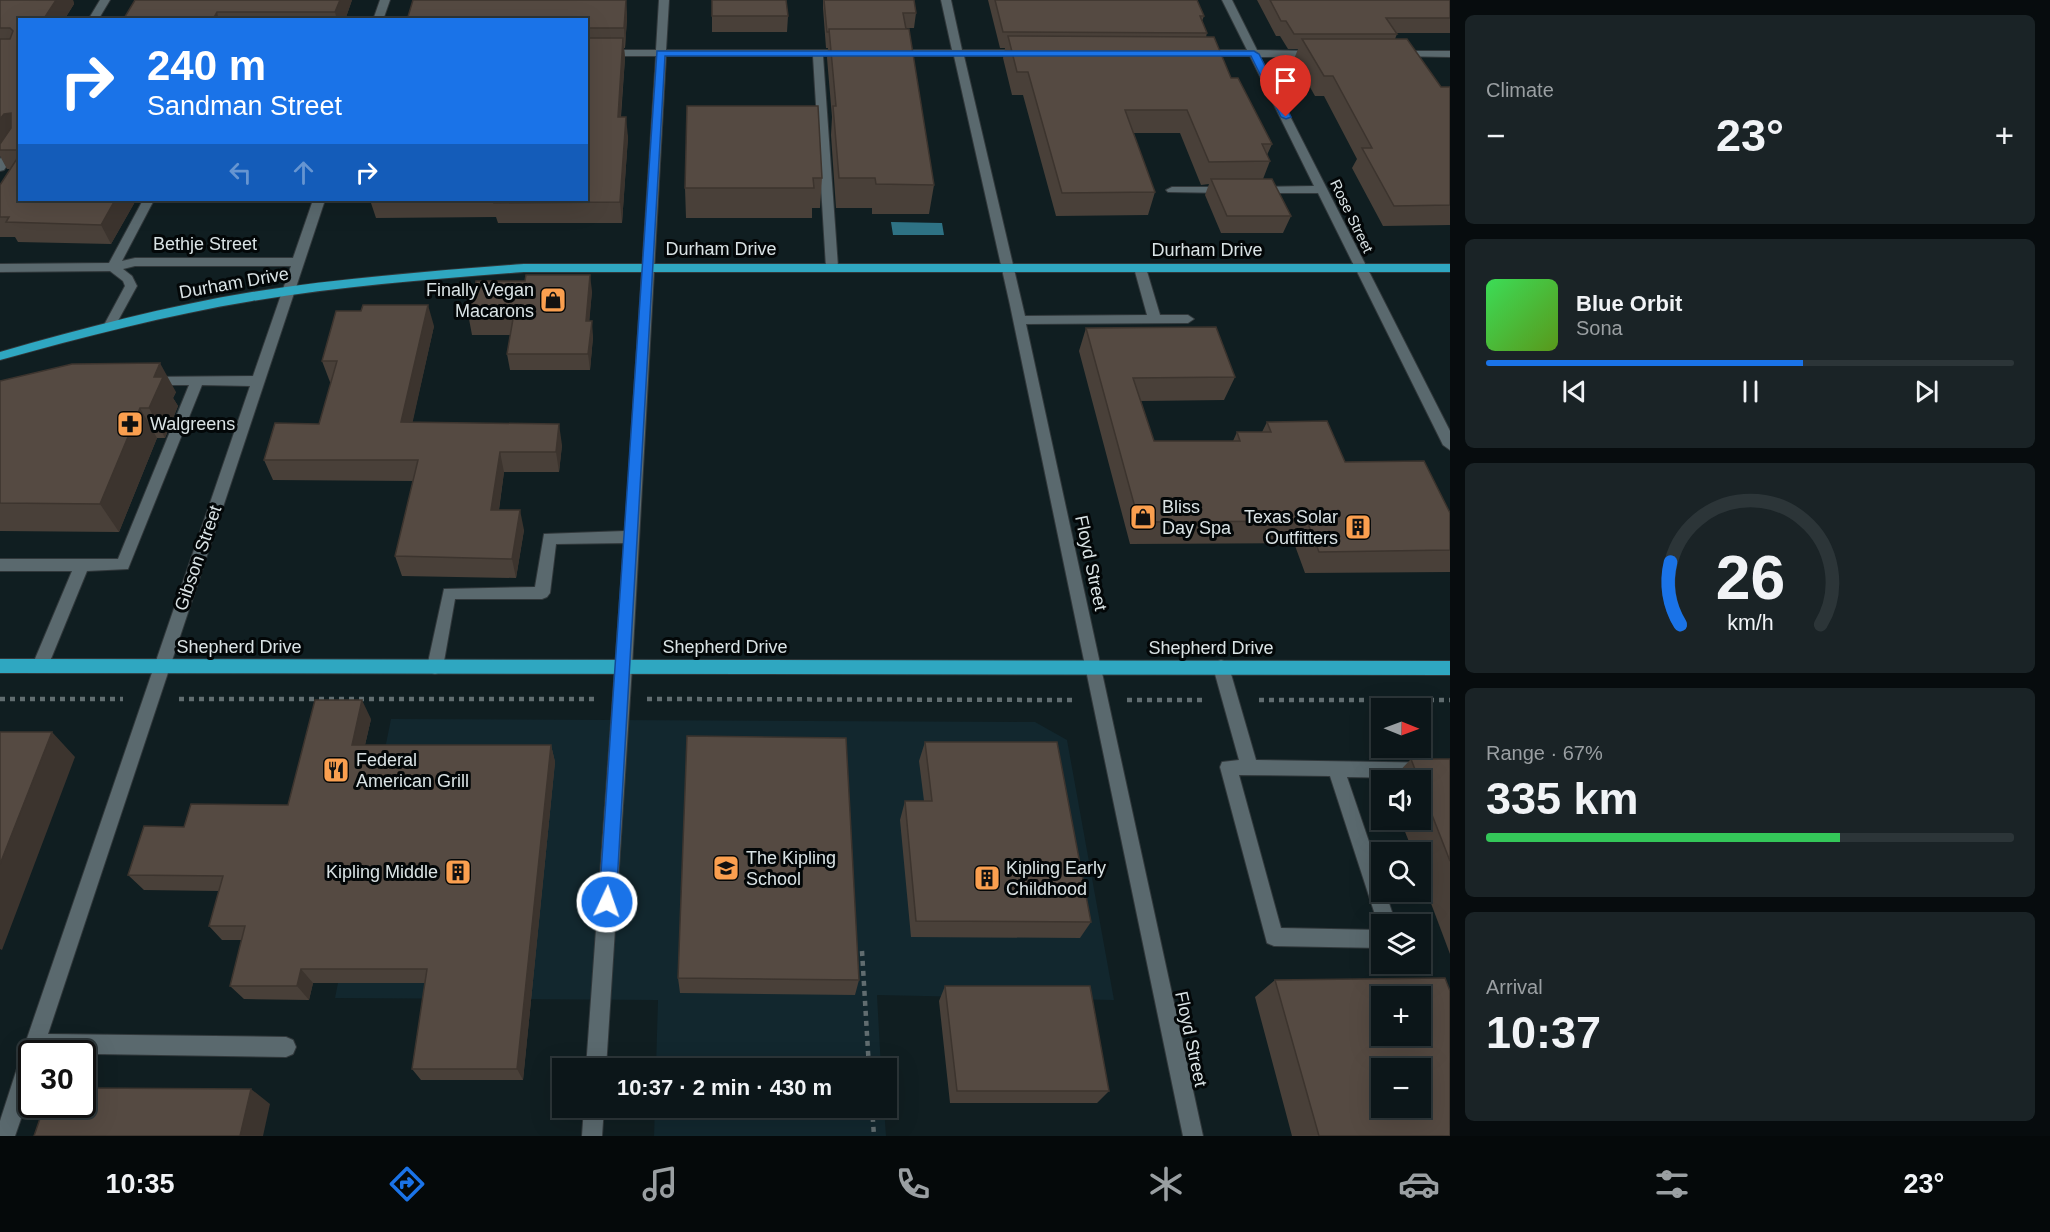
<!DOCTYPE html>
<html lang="en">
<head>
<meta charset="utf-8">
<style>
  :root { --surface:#0c1619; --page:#1a2326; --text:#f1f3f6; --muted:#9a9fa2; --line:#2c3538; --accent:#1a73e8 }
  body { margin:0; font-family:Arial,sans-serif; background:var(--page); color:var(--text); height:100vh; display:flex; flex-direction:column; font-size:22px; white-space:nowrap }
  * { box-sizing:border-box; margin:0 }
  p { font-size:20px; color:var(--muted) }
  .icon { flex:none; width:33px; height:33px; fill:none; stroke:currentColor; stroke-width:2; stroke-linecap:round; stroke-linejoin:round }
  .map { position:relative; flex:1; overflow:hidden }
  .side { display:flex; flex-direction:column; gap:15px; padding:15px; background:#070c0e; width:600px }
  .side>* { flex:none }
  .top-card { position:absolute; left:18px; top:18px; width:570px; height:183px; border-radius:0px; box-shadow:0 6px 24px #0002,0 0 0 2px var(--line); background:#1a73e8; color:#fff; overflow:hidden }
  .needle { width:39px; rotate:91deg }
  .controls { position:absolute; left:1371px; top:698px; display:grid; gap:12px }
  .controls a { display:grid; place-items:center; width:60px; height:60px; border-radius:0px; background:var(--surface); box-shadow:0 6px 24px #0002,0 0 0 2px var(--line); font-size:30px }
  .speed { position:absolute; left:18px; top:1040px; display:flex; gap:12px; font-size:30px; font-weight:700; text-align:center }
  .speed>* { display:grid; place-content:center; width:78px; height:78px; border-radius:50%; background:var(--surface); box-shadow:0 6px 24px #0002,0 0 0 2px var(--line); line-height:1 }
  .speed .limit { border:3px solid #111; border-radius:9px; background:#fff; color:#111 }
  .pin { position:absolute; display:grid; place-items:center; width:51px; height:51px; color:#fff; margin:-62px -26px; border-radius:50% 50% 50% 0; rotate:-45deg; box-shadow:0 0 6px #0007 }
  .pin .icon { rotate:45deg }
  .me { position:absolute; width:66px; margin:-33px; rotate:3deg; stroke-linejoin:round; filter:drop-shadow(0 0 4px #0008) }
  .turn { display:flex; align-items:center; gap:21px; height:126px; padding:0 30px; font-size:27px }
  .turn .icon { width:78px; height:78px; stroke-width:2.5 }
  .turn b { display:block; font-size:42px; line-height:51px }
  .lanes { display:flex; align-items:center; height:57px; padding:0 30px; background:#0003; justify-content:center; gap:30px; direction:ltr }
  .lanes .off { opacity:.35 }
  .big { font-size:45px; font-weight:600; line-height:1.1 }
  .side .widget { flex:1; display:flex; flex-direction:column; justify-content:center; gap:9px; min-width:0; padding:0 21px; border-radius:9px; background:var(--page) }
  .side .dial { align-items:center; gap:0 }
  .dial svg { height:156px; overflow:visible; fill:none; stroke:var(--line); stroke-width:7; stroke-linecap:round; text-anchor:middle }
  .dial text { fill:var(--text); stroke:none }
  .song { display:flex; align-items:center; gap:18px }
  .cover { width:72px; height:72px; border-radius:9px; background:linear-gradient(135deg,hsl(130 70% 55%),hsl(90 70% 35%)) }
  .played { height:6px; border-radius:3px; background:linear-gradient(90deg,var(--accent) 60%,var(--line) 60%) }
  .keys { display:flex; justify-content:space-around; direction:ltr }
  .heat { display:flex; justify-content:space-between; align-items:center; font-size:33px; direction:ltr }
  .charge { height:9px; border-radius:4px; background:linear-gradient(90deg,#34c759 67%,var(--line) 0) }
  .trip { position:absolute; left:552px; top:1058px; width:345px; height:60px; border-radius:0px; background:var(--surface); box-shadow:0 6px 24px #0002,0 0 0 2px var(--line); font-weight:600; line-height:60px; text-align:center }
  .tabs { display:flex; height:96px; justify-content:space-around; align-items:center; background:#05090a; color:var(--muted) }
  .tabs .icon { width:42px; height:42px }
  .tabs .on { color:var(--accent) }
  .tabs b { font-size:27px; color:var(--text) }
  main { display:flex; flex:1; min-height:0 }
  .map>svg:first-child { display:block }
  .built { fill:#12272e }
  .water { fill:#2e7284 }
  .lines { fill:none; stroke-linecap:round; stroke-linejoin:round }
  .minor-casing { stroke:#31383b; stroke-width:2 }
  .major-casing { stroke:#31383b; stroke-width:2 }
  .path { stroke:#616d70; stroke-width:4.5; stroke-dasharray:5 5; stroke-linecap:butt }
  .minor { fill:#5a696e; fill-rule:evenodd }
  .major { fill:#2fa7c1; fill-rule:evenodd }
  .wall { fill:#494039 }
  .shaded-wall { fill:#3c342e }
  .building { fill:#554a42; stroke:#3c342e; stroke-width:1.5; fill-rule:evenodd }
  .route { fill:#1a73e8; stroke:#114b97; stroke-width:1.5 }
  .labels { text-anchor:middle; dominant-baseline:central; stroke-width:6; stroke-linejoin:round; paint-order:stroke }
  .far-street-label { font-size:15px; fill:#dae3e5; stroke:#030708 }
  .street-label { font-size:18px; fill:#dae3e5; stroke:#030708 }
  .poi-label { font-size:18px; fill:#dae3e5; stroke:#030708; text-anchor:start }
</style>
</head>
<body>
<main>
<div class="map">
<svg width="1450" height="1136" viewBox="0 0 1450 1136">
  <rect width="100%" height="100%" fill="#101e21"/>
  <path class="built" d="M391 719 1035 722 1067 740 1114 1000 877 995 881 1068H656L658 1000 335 998Z
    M655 1107H884L886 1136H654Z"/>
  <path class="water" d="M891 222 942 223 944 235H893Z"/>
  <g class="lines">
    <defs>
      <path id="minor" d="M100 0H110L98 20H88Z
        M380 0H390L383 20H373Z
        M659 0H669L666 50H847L852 53 847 56H823L838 267 832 271 826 267 813 56H666L632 667 606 1068H586L624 543 556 544 550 593 547 597 542 599H455L443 667 441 672 435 674 429 672 427 667 444 589 535 587 544 534 625 531 656 56H586V50H656Z
        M941 0H951L962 50H1024L1029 53 1024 56H964L1025 316 1147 315 1134 268 1140 264 1146 268 1160 315H1188L1194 319 1188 323 1026 324 1203 1136H1183L1010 305 954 56H892L887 53 892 50H952Z
        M1222 0H1232L1257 50 1315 51 1320 54 1315 57H1260L1450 431V450L1443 445 1318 193H1259L1253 190 1259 187 1314 186 1250 56H1201L1196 53 1201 50H1247Z
        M1396 51H1450V57L1392 56V52Z
        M20 134V146L4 170 0 171V159L16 135Z
        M1172 187H1226L1232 190 1226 193 1168 192 1166 190Z
        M143 200H154L122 261 135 258H293L313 200H325L48 1034 286 1037 293 1040 296 1047 293 1054 286 1057 32 1053V1087L15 1136H0V1121L22 1053 250 386 202 385 128 569 87 571 46 671 40 673 34 671 32 666 72 571H0V559H118L189 385H150L143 380 145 377 253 376 291 266H135L123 269 132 276 137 286 114 328 110 329 104 325 125 286 123 281 110 271 0 272V264L109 263Z
        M1221 660 1227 662 1229 667 1256 760 1450 763V779L1347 777 1382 880V891H1385L1396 924H1382V948L1274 946 1267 943 1220 767 1222 762 1239 760 1213 667 1215 662ZM1239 775 1330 776 1380 930 1281 928Z
        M584 1107H604L602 1136H582Z"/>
      <path id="major" d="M524 264H1450V272H524C433 279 342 286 252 301 167 315 83 337 0 360V352C83 328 167 306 252 292 342 278 433 271 524 264Z
        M0 659 1450 661V675L0 673Z"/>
    </defs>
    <use href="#minor" class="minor-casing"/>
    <use href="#major" class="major-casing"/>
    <path class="path" d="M0 699H123
      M179 699H594
      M647 699 1074 700
      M1127 700H1203
      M1259 700H1450
      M862 951 869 1068
      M872 1107 874 1136"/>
    <use href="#minor" class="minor"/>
    <use href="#major" class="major"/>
  </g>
  <path class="wall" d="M0 0H73L74 4 64 20H20V200H136L111 244 18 242 15 237H0V185L10 169H7L0 156Z
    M352 0 345 20H123Z
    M626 0 627 18 625 48H624L625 58 621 117 628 137 622 223H498L496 217 376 218 370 200H586V20Z
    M712 0 788 16 787 32H712Z
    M823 0H914L916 13 914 28H906L934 185 929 214H872V208H836L831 135 832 117 827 58 828 48H826L823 8Z
    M988 0H1197L1204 16 1202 21 1207 33 1206 37 1272 144 1267 155 1270 161 1263 179 1291 216 1283 233H1221L1205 195 1209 184 1201 185 1180 133H1133L1155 192 1148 215 1056 216 1023 95H1012L1003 58 1005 48H1000Z
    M1257 0H1450V33H1396L1397 34 1395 39 1441 87H1450V225L1383 226 1352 168 1357 159 1324 96H1315L1294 59 1298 49H1288L1280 36H1276Z
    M818 106 822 178 820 208H812V218H686L685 188Z
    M592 291 589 321 593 337 590 370H510L507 354 511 335H472L469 319Z
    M434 326 412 423 562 445 559 472H504L499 510 524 530 516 578 402 576 395 556 414 481 273 480 264 460 319 424 331 382H330L322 361Z
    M1086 328 1235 377 1224 400 1141 401 1154 441H1233L1237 432H1262L1267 422 1345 462 1450 513V572L1305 573 1294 543 1130 544 1079 351Z
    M0 381 176 392 173 398 178 406 165 438H157L119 532 0 531Z
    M371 719 365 745H551L555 762 523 1080H421L412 1069 425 983H313L309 1000 244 999 230 986 242 940H222L209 926 219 891 144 890 128 875 184 827 288 805Z
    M925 742 1091 922 1080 938 911 937 900 820 905 801H924L919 761Z
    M1411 759H1450V954L1420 874V852H1413L1400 819H1420V780H1391Z
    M678 978 859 980 855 995 680 993Z
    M1275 980 1450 1136H1292L1255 997Z
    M945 986 1109 1091 1097 1103H950L939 1001Z"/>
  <path class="shaded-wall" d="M56 0H73L74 4 64 20H43Z
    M340 0H352L345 20H337L335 12Z
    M626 0 627 18 625 48 624 28Z
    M217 12 219 20H213V19Z
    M623 38 625 58 619 137 618 117Z
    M11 113 20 129 0 150V119L4 114Z
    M626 117 628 137 622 223 620 202Z
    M115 200H136L111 244 101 225Z
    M590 275 592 291 588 337 586 321Z
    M428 305 434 326 408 443 401 422Z
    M592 321 593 337 590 370 588 354Z
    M160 363 176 392 173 398 178 406 165 438 149 408 154 377Z
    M140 408 157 438 119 532 100 504Z
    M559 424 562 445 559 472 556 452Z
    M500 452 504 472 496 530 491 510Z
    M520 510 524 530 516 578 512 559Z
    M362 700 371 719 361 762 352 745Z
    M52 732 75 757 2 950 0 949V864Z
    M551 745 555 762 523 1080 517 1069Z
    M301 969 313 983 309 1000 297 986Z
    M251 1089 270 1104 263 1136H240Z"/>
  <path class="building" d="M0 0H56L43 20H20V150H0V144L11 128V113L4 114 0 119V39H10L13 31 10 28H0Z
    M135 0H340L335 12H217L213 19 208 20H123Z
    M413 0H626L624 28H586V20H407Z
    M712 0H786L788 16H712Z
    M824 0H914L916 13H903L906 29H829V32H827Z
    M995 0H1197L1204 16H1200L1207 33 1003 32Z
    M1270 0H1450V18H1386L1397 34H1294L1286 21H1281Z
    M829 29H909L934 185 876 184 875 178H839L833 106H836Z
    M1008 36 1214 37 1231 78H1238L1272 144H1262L1270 161 1209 162 1187 110H1125L1155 192 1062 193 1028 72H1017Z
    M586 38H623L618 117H626L620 202 494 203V200H586Z
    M1302 39H1407L1441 87H1450V205L1394 206 1362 148H1372L1333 76H1324Z
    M687 106H818L822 178H813L814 188H685Z
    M20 154V200H115L101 225 6 222 9 217H0V185Z
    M1211 179H1272L1291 216H1227Z
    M526 275H590L586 321H592L588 354H507L513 319H469L476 281H525Z
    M363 305H428L401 422 559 424 556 452H500L491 510H520L512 559 395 556 418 460H264L275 423 319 424 337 361H322L336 311H361Z
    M1216 327 1235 377 1133 378 1154 441H1240L1237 432H1271L1267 422 1327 421 1345 462 1424 461 1450 513V550L1319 552 1307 521 1139 522 1086 328Z
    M160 363 154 377H163L149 408H140L100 504 0 503V381L72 364Z
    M315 700H362L352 745H551L517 1069H412L427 969H301L297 986H230L245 926H209L223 876 128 875 144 826 184 827 191 804 288 805Z
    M0 732H52L0 864Z
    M687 736 846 738 859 980 678 978Z
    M925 742H1057L1091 922 916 921 905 801H932Z
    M1411 759H1450V861L1420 784V780H1419Z
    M1445 978 1450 991V1136H1319L1275 980ZM1382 996H1420V1035H1382ZM1382 1068H1420V1107H1382Z
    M945 986H1090L1109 1091H957Z
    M82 1088 251 1089 240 1136H34L45 1104H82Z"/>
  <path class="route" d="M657 51H1254L1259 54 1291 117 1286 119 1281 117 1251 56H665L616 902 613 908 607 910 601 908 599 902Z"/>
  <defs>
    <symbol id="shop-square" viewBox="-11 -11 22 22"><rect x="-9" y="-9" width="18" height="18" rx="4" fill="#fa9f4f" stroke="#030708"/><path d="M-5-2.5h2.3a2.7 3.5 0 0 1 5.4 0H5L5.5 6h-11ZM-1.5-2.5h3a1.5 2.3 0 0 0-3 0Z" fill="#111"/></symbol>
    <symbol id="pharmacy-square" viewBox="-11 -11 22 22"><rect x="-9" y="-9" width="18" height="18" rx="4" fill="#fa9f4f" stroke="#030708"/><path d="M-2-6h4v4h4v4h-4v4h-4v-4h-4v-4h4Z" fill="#111"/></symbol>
    <symbol id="building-square" viewBox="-11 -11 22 22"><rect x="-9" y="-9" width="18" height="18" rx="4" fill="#fa9f4f" stroke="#030708"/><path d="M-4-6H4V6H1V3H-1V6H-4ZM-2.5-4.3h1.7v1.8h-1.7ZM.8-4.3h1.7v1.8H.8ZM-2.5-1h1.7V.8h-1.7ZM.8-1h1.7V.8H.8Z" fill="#111"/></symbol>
    <symbol id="restaurant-square" viewBox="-11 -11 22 22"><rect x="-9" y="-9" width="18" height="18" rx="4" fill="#fa9f4f" stroke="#030708"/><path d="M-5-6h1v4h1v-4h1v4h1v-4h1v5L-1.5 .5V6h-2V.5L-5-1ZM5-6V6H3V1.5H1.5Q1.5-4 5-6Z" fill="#111"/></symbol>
    <symbol id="school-square" viewBox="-11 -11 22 22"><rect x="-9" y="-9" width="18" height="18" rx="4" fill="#fa9f4f" stroke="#030708"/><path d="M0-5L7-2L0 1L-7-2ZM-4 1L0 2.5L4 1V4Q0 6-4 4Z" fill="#111"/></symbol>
  </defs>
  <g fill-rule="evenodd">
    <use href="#shop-square" x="538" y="285" width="30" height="30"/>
    <use href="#pharmacy-square" x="115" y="409" width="30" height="30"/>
    <use href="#shop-square" x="1128" y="502" width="30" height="30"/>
    <use href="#building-square" x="1343" y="512" width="30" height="30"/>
    <use href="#restaurant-square" x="321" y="755" width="30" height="30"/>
    <use href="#school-square" x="711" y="853" width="30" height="30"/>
    <use href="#building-square" x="443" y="857" width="30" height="30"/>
    <use href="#building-square" x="972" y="863" width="30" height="30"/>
  </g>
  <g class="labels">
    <g class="far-street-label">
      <text transform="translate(1352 216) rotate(64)">Rose Street</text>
    </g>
    <g class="street-label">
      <text x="205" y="244">Bethje Street</text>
      <text x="721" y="249">Durham Drive</text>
      <text x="1207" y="250">Durham Drive</text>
      <text transform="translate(234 283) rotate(-10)">Durham Drive</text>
      <text transform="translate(198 558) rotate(-71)">Gibson Street</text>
      <text transform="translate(1091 563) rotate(78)">Floyd Street</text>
      <text x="239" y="647">Shepherd Drive</text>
      <text x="725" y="647">Shepherd Drive</text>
      <text x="1211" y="648">Shepherd Drive</text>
      <text transform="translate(1191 1039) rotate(78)">Floyd Street</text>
    </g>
    <g class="poi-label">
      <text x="534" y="290" text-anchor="end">Finally Vegan<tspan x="534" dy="21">Macarons</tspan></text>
      <text x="150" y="424">Walgreens</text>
      <text x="1162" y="507">Bliss<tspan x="1162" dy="21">Day Spa</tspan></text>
      <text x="1338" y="517" text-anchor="end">Texas Solar<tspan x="1338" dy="21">Outfitters</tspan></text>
      <text x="356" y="760">Federal<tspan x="356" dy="21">American Grill</tspan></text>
      <text x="746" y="858">The Kipling<tspan x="746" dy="21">School</tspan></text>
      <text x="1006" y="868">Kipling Early<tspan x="1006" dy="21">Childhood</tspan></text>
      <text x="438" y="872" text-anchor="end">Kipling Middle</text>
    </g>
  </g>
</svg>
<div class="controls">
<a><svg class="needle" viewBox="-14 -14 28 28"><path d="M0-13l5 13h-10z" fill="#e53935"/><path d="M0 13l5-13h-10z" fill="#9a9fa2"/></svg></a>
<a><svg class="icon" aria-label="sound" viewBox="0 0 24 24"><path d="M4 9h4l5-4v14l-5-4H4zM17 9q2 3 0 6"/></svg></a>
<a><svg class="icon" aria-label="search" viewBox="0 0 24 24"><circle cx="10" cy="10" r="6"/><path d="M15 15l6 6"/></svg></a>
<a><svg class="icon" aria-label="layers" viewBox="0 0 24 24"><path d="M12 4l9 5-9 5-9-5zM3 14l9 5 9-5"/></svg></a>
<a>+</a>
<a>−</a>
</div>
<div class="speed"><div class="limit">30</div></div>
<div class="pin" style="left:1286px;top:117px;background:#d93025"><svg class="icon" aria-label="arrive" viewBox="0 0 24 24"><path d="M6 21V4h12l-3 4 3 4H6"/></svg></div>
<svg class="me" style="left:607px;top:902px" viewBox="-20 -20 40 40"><circle r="17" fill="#1a73e8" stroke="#fff" stroke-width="3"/><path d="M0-11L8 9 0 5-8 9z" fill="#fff"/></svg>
<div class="trip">10:37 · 2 min · 430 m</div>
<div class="top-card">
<div class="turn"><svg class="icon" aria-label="right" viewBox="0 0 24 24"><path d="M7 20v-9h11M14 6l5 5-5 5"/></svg><div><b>240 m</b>Sandman Street</div></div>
<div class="lanes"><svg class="icon off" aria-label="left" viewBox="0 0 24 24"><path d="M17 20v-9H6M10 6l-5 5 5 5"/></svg><svg class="icon off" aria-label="ahead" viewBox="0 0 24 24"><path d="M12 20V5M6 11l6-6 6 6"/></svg><svg class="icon" aria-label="right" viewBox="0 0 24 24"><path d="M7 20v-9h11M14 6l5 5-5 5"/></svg></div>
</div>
</div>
<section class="side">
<div class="widget"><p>Climate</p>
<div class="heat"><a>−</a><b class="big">23°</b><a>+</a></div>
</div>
<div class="widget">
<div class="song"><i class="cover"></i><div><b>Blue Orbit</b><p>Sona</p></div></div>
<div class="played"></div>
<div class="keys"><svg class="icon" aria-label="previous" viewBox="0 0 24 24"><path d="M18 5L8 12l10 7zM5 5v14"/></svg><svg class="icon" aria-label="pause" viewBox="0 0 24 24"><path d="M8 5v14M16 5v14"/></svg><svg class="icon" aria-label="next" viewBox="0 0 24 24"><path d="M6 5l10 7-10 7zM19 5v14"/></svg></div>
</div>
<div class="widget dial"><svg viewBox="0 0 100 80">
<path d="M14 69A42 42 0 1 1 86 69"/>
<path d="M14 69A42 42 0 0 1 9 37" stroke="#1a73e8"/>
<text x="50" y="56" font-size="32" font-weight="700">26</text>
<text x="50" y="72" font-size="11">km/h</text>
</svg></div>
<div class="widget"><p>Range · 67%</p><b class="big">335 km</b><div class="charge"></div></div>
<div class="widget"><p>Arrival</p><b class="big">10:37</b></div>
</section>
</main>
<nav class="tabs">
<b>10:35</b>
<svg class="icon on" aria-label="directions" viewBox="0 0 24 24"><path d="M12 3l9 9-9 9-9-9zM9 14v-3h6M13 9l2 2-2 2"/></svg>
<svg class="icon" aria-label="music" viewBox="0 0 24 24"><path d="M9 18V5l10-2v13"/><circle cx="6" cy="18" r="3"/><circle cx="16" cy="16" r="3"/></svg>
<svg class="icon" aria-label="phone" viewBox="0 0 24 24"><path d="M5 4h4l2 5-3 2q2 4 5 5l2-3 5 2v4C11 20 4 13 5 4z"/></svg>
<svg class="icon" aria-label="climate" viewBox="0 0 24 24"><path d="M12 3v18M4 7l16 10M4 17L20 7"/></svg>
<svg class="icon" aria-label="car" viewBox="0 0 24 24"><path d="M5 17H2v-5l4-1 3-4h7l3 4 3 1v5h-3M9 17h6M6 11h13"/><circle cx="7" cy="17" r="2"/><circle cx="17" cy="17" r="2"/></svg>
<svg class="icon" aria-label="filters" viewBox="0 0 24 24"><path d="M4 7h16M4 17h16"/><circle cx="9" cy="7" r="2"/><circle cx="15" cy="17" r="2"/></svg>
<b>23°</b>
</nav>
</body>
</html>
